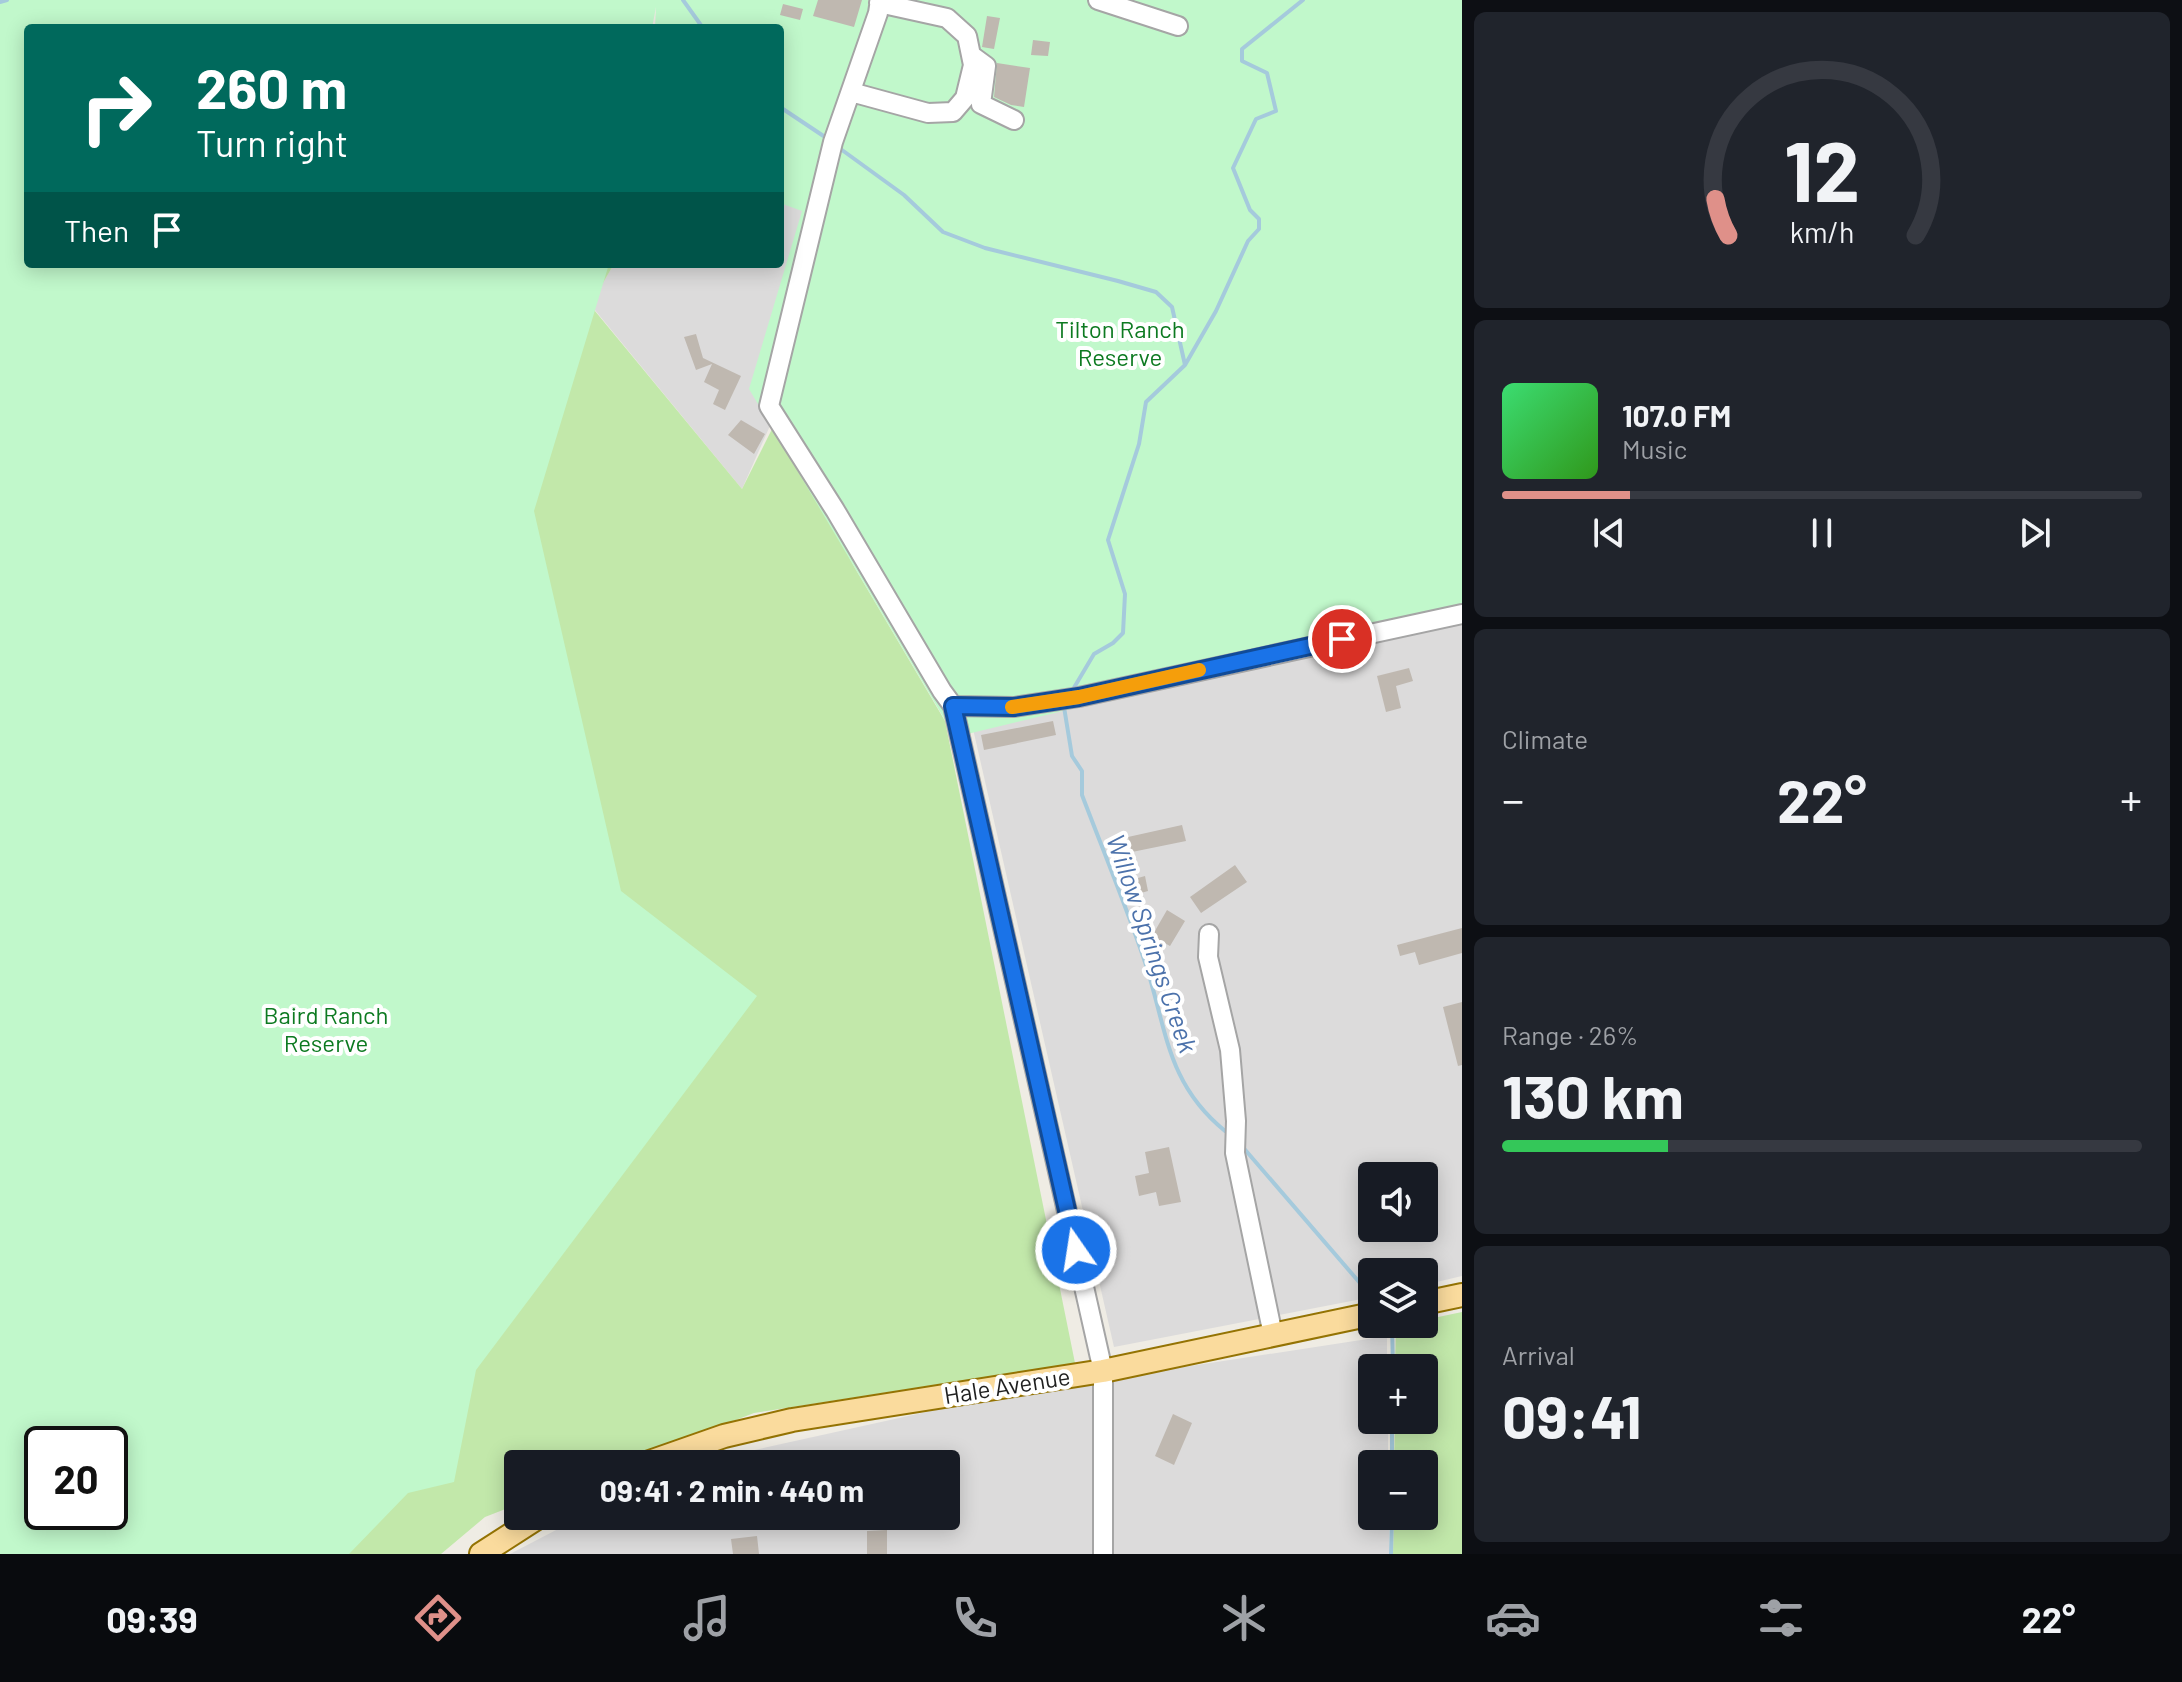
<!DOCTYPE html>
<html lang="en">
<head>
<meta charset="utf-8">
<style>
  :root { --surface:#171b24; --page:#20242c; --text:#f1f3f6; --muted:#9ea1a6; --line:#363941; --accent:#df9089 }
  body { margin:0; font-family:Barlow,sans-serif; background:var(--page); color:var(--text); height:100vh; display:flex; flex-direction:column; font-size:30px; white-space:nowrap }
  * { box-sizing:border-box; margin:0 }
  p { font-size:26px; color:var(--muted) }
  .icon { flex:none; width:44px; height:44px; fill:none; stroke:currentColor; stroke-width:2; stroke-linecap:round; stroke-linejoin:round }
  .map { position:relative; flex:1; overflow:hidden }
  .panel { display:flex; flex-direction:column; gap:12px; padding:12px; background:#0d0f14; width:720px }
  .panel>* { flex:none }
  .banner { position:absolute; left:24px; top:24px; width:760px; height:244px; border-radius:8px; box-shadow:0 4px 20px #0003; background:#00695c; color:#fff; overflow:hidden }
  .tools { position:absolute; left:1358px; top:1162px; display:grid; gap:16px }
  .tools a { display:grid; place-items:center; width:80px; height:80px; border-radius:8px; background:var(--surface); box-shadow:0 4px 20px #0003; font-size:40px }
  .speed { position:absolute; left:24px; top:1426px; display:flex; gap:16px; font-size:40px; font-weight:700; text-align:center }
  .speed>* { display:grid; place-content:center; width:104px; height:104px; border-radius:50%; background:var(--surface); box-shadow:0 4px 20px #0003; line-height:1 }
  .speed .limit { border:4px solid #111; border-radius:12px; background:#fff; color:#111 }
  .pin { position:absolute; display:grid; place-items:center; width:68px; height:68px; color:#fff; margin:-34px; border:4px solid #fff; border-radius:50%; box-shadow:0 2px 8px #0007 }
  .me { position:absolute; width:88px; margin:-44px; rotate:347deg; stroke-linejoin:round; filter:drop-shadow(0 0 6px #0008) }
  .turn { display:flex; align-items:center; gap:28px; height:168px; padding:0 40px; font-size:36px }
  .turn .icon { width:104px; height:104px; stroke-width:2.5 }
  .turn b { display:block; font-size:56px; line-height:68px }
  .then { display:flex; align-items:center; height:76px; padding:0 40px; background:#0003; gap:16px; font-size:30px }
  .big { font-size:60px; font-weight:700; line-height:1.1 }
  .panel .card { flex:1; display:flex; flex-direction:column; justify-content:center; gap:12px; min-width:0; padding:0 28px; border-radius:12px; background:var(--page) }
  .panel .dial { align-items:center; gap:0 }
  .dial svg { height:208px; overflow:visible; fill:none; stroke:var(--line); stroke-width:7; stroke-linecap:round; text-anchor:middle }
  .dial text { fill:var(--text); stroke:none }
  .song { display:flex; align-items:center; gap:24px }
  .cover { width:96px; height:96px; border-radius:12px; background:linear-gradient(135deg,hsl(140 70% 55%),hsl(110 70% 35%)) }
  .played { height:8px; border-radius:4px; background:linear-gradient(90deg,var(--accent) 20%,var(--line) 20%) }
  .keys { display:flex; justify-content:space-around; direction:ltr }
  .heat { display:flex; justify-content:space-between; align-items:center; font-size:44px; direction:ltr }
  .charge { height:12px; border-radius:6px; background:linear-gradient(90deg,#34c759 26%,var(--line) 0) }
  .trip { position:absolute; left:504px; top:1450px; width:456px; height:80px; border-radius:8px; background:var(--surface); box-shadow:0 4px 20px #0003; font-weight:700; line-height:80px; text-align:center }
  .dock { display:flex; height:128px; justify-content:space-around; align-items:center; background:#090b0e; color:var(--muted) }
  .dock .icon { width:56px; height:56px }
  .dock .active { color:var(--accent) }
  .dock b { font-size:36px; color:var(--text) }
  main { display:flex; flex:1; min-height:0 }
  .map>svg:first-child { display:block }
  .residential { fill:#dcdbdb; fill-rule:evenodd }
  .grass { fill:#c2e8aa; fill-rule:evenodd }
  .park { fill:#c1f8cb; fill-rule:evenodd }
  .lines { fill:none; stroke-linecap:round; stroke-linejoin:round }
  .stream { stroke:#a5cadc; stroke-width:4 }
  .building { fill:#bfb8b0 }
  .minor-casing { stroke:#a5a5a5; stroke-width:22 }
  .major-casing { stroke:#947303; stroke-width:26 }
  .minor { stroke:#fff; stroke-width:18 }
  .major { stroke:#fadb9d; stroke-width:22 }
  .route-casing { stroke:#114b97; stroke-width:20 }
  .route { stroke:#1a73e8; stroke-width:14 }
  .slow { stroke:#f59e0b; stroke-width:14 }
  .labels { text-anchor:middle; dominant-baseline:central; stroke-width:8; stroke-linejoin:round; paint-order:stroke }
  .park-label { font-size:24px; fill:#0d7a21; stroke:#fff }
  .street-label { font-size:24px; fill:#1e1e1e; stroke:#fff }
  .water-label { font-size:26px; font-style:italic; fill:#4c72ab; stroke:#fff }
</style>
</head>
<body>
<main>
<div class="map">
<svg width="1462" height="1554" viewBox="0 0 1462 1554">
  <rect width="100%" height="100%" fill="#efece4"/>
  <path class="residential" d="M1258 0 781 401 742 489 590 304 614 264H780V28Z
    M1462 619V1276L1424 1285V1272H1372V1297L1114 1347 971 720 1233 674ZM1372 1176H1424V1228H1372Z
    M1387 1336V1368H1372V1420H1388V1464H1372V1516H1389V1554H510L583 1516H946V1464H691L1008 1394Z"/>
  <path class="grass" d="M604 264H614L590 305 742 489 775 423 856 570 945 721 1075 1363 754 1413 622 1464H518V1504L485 1517 441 1554H0V380ZM42 1444H110V1512H42Z
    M1462 1312V1554H1393L1394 1516H1424V1464H1394L1395 1420H1424V1368H1395L1396 1326 1424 1324V1320Z"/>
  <path class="park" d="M0 0H1462V615L955 737 749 389 802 211 780 203V28H655L656 7 652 28H28V264H609L534 511 621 891 757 996 476 1370 454 1482 408 1493 349 1554H0ZM42 1444H110V1512H42Z"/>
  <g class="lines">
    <path class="stream" d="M683 0 703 28
      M0 2 7 0
      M780 107 828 139
      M842 150 904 195 943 232 985 248 1118 281 1156 292 1172 307 1185 365
      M1072 691 1094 654 1113 643 1123 633 1125 594 1108 540 1139 444 1146 402 1185 365 1216 311 1248 241 1259 229V219L1250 210 1233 168 1256 119 1276 111 1267 73 1242 61V49L1303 0
      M1064 707 1072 756 1082 771V795C1103 850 1126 906 1145 962 1167 1029 1166 1083 1225 1131
      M1241 1145 1372 1297
      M1392 1324 1393 1368
      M1392 1464V1420
      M1391 1554 1392 1516"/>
  </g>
  <path class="building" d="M818 0H862L854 27 813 16Z
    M783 4 803 9 800 20 780 15Z
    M987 16 1000 18 994 49 982 47Z
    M1033 40 1050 42 1048 56 1031 55Z
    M997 63 1030 68 1024 107 1011 105 994 97Z
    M696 334 703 358 741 376 725 410 713 404 719 390 704 382 712 364 696 370 684 337Z
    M741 420 765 434 754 454 728 435Z
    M1409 668 1413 681 1396 686 1401 708 1386 712 1377 676Z
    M1053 721 1056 735 984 750 981 735Z
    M1182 825 1186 841 1132 852 1128 837Z
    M1235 865 1247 882 1201 913 1190 897Z
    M1145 876 1148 891 1134 895 1131 880Z
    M1167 910 1185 921 1170 946 1152 936Z
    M1462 928V953L1419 965 1415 952 1400 956 1397 945Z
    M1462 1002V1065L1458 1066 1443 1007Z
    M1169 1147 1181 1202 1159 1206 1156 1192 1139 1196 1135 1176 1149 1173 1145 1152Z
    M1173 1414 1192 1423 1174 1465 1155 1456Z
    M887 1530V1554H867V1531Z
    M757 1536 759 1554H733L731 1539Z"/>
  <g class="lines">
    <defs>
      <path id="minor" d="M880 0 878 13 833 142 769 406 835 510 942 691 953 706 1103 1371V1554
        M1098 0 1178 26
        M971 55 986 66 981 104 1014 120
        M851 92 928 113 953 112 965 98 973 65 967 36 947 18 879 3
        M953 706 1014 707 1079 697 1462 614
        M1209 934 1208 957 1230 1050 1236 1121 1235 1153 1273 1335"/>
      <path id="major" d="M1424 1303 1462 1295
        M644 1464 724 1436 792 1420 1103 1371 1372 1314
        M481 1554 540 1516"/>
    </defs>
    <use href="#minor" class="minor-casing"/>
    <use href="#major" class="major-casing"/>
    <use href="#minor" class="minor"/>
    <use href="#major" class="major"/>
  </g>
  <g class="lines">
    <defs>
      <path id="route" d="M1076 1250 953 706 1014 707 1079 697 1342 639"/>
    </defs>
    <use href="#route" class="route-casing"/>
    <use href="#route" class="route"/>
    <path class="slow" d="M1012 707 1079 697 1199 670"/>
  </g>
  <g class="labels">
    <g class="park-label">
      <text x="1120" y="328">Tilton Ranch<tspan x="1120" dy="28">Reserve</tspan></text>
      <text x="326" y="1014">Baird Ranch<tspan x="326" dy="28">Reserve</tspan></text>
    </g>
    <g class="street-label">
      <text transform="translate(1007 1385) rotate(-9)">Hale Avenue</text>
    </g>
    <g class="water-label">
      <text transform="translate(1153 943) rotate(71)">Willow Springs Creek</text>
    </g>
  </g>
</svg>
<div class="tools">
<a><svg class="icon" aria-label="sound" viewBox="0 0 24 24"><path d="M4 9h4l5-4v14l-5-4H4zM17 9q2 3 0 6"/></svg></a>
<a><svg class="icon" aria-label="layers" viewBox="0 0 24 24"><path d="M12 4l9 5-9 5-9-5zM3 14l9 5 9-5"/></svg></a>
<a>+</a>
<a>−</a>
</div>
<div class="speed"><div class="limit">20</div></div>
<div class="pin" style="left:1342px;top:639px;background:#d93025"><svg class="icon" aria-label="arrive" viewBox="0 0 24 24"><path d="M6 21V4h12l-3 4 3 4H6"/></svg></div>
<svg class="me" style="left:1076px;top:1250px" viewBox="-20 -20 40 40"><circle r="17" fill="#1a73e8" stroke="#fff" stroke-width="3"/><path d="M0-11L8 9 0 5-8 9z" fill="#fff"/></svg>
<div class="trip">09:41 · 2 min · 440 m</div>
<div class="banner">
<div class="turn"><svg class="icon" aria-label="right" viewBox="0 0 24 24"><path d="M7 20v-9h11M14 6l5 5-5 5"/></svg><div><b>260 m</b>Turn right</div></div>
<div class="then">Then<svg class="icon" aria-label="arrive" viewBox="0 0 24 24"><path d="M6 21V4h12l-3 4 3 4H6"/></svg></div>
</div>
</div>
<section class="panel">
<div class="card dial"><svg viewBox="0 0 100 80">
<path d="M14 69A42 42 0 1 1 86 69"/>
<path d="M14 69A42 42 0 0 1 9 55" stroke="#df9089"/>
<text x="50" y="56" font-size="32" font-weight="700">12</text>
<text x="50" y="72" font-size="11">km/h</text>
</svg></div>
<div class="card">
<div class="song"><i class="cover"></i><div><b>107.0 FM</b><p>Music</p></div></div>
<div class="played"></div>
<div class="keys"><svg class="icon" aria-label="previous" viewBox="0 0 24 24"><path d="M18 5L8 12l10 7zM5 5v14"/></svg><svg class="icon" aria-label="pause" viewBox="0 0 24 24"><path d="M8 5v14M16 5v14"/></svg><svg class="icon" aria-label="next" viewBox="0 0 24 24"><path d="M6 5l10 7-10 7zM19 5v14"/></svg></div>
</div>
<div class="card"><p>Climate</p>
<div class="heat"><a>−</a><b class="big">22°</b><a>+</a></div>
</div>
<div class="card"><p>Range · 26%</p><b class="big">130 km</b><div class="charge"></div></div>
<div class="card"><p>Arrival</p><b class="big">09:41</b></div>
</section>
</main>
<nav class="dock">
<b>09:39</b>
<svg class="icon active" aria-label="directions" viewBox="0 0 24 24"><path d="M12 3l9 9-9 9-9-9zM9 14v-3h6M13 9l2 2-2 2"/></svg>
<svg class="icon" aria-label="music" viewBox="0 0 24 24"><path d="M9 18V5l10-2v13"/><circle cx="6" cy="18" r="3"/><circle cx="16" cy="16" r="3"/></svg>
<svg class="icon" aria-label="phone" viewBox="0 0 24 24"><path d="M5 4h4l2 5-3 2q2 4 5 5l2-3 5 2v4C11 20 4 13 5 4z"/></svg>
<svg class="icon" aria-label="climate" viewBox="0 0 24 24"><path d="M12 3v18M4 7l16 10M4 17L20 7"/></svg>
<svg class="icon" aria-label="car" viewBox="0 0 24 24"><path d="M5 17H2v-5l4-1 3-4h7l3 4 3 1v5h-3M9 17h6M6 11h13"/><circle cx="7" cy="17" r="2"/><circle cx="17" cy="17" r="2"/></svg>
<svg class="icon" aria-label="filters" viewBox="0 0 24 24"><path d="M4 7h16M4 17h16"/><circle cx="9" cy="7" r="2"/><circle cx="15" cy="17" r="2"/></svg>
<b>22°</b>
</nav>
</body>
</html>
